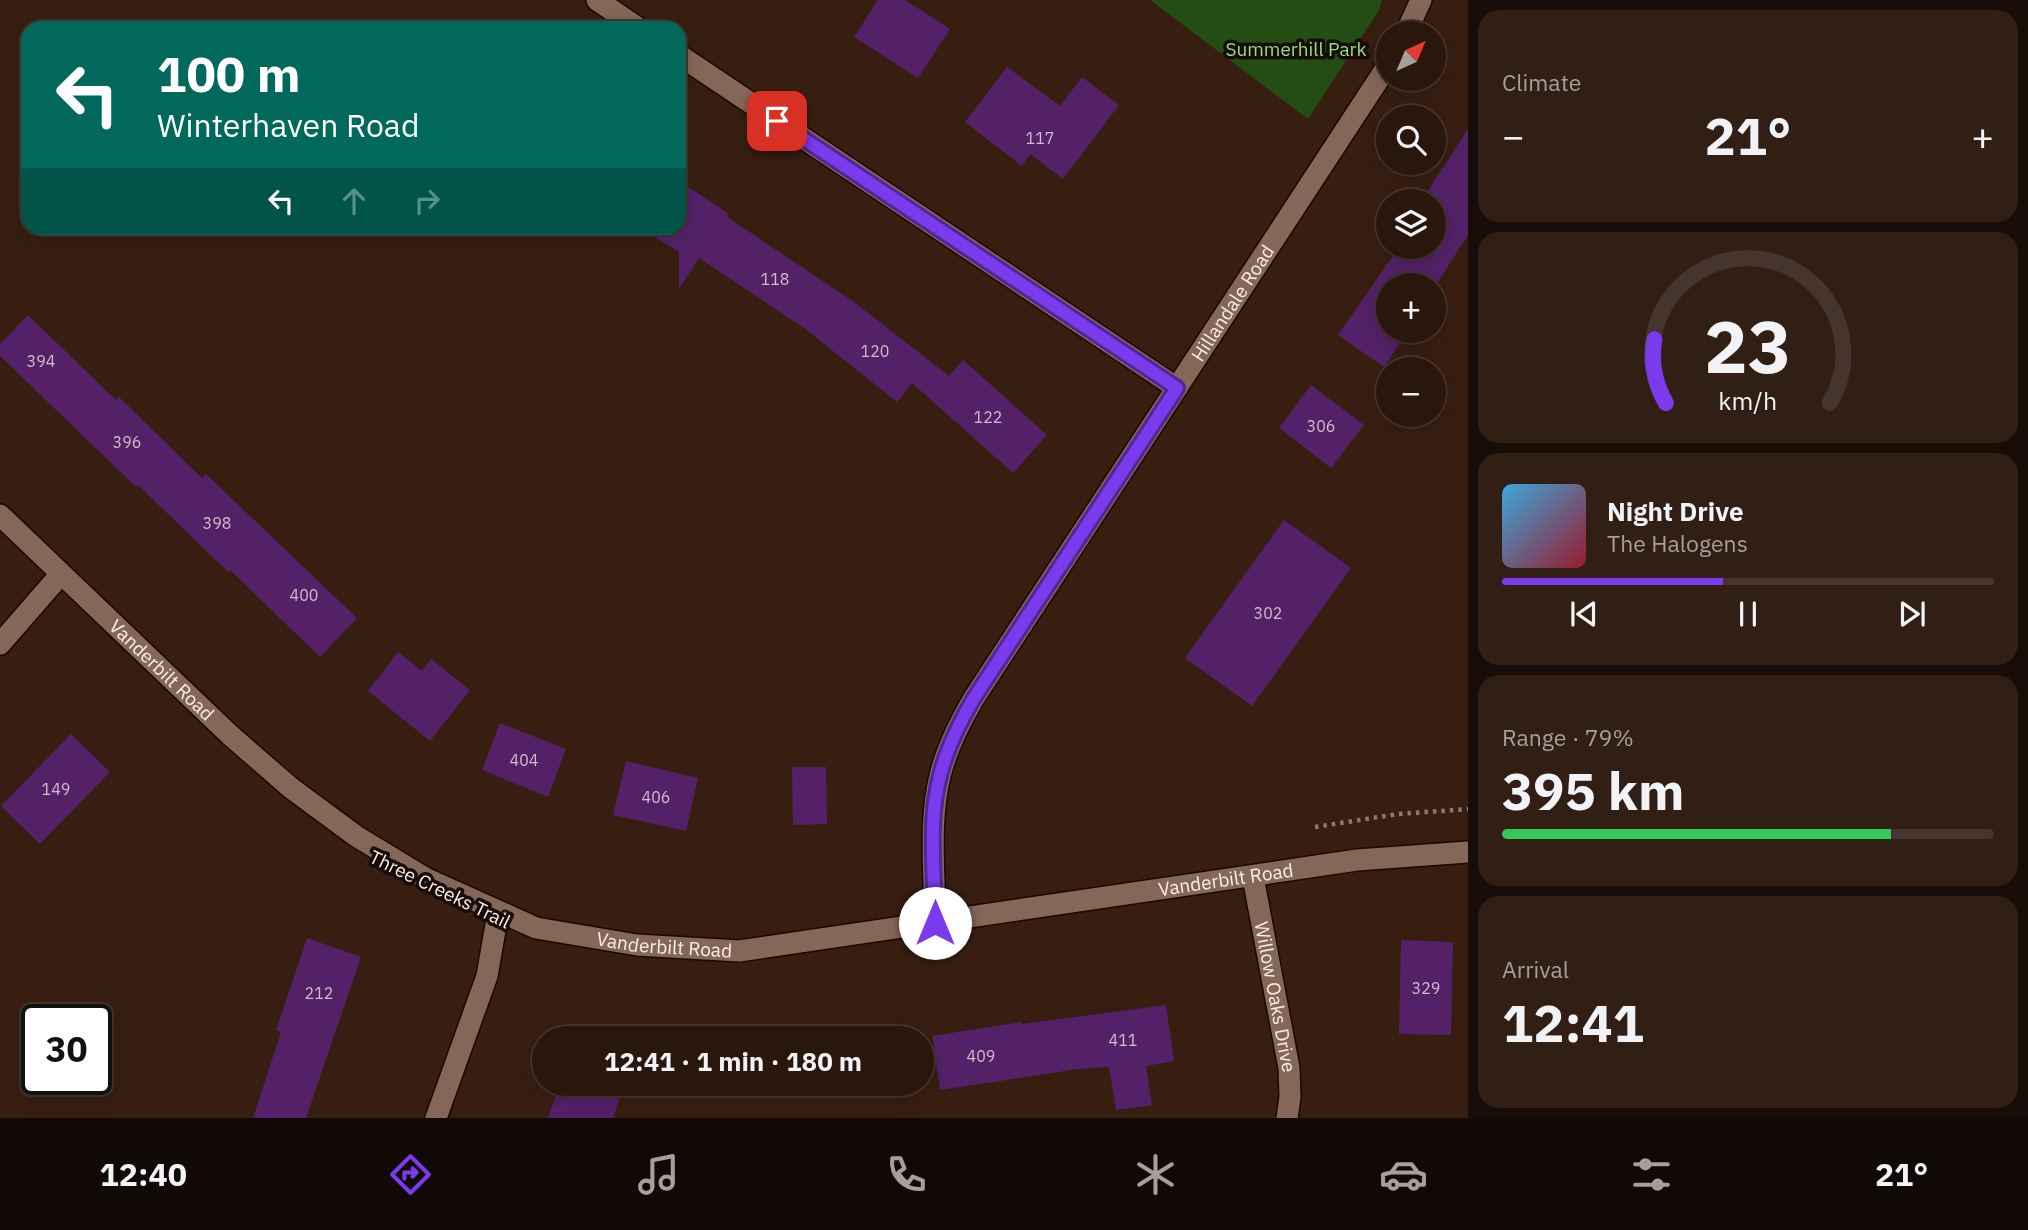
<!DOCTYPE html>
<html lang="en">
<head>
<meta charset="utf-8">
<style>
  :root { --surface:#29160d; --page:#311f16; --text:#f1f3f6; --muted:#a59f9d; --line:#45352e; --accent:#7c3aed }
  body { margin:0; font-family:"IBM Plex Sans",sans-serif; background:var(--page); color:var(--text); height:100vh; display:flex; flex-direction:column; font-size:26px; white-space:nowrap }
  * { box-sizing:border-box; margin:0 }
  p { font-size:23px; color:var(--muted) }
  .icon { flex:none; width:38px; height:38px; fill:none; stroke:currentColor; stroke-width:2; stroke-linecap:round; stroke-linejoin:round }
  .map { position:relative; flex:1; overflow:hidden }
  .sheet { display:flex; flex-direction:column; gap:10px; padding:10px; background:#170c07; width:560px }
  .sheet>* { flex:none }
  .guide { position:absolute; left:21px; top:21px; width:665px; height:214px; border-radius:21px; box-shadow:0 4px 18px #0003,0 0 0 2px var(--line); background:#00695c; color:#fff; overflow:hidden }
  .needle { width:46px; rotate:44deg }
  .fabs { position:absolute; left:1376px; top:21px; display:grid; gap:14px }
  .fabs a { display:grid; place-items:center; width:70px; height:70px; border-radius:50%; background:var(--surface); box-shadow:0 4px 18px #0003,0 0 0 2px var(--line); font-size:35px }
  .speed { position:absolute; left:21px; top:1004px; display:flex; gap:14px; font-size:35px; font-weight:700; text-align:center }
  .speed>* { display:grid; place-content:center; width:91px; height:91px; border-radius:50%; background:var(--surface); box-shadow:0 4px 18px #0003,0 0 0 2px var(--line); line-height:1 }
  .speed .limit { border:4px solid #111; border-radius:10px; background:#fff; color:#111 }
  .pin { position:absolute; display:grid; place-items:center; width:60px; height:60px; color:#fff; margin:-30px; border-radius:14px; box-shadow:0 4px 10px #0006 }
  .me { position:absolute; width:77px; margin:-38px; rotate:0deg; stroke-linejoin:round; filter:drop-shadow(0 0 5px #0008) }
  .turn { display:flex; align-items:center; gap:24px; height:147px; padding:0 21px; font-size:32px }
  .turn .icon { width:91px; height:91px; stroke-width:2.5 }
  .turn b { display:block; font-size:49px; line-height:60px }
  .lanes { display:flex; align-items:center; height:66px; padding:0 21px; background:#0003; justify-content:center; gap:35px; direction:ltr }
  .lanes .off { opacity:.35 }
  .big { font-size:52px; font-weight:700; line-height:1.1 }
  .sheet .tile { flex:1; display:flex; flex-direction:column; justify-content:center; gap:10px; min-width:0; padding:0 24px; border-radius:21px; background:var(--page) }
  .sheet .dial { align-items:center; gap:0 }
  .dial svg { height:182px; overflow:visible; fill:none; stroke:var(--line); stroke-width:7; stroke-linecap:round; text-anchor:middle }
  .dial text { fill:var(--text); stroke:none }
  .song { display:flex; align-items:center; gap:21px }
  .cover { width:84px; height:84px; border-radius:10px; background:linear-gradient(135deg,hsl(200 70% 55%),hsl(350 70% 35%)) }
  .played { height:7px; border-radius:4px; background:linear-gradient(90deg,var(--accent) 45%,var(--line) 45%) }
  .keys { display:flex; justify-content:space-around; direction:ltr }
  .heat { display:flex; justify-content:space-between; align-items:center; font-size:38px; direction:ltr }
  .charge { height:10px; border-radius:5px; background:linear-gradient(90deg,#34c759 79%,var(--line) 0) }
  .trip { position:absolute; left:532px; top:1026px; width:402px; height:70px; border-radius:35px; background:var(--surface); box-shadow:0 4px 18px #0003,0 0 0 2px var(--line); font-weight:700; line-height:70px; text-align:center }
  .tabs { display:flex; height:112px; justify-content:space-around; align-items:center; background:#100905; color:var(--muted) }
  .tabs .icon { width:49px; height:49px }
  .tabs .on { color:var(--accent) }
  .tabs b { font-size:32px; color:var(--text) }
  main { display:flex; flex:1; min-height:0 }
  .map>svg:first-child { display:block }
  .green { fill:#244d13 }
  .building { fill:#542168 }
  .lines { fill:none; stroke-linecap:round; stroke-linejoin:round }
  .street-casing { stroke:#1d0700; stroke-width:24 }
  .secondary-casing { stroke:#1d0700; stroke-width:24 }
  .path { stroke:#8d796e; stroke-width:4.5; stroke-dasharray:3.5 5; stroke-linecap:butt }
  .street { stroke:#856758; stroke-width:21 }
  .secondary { stroke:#856758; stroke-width:21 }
  .route-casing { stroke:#51269a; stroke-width:18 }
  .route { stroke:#7c3aed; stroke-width:12 }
  .labels { text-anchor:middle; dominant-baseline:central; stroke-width:7; stroke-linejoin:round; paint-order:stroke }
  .number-label { font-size:16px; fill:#d3bbc7 }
  .park-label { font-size:19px; fill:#93df79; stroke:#160b06 }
  .street-label { font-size:19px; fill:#fdeee7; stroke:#160b06 }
</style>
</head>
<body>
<main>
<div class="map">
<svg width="1468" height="1118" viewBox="0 0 1468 1118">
  <rect width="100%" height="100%" fill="#371e11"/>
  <path class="green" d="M1150 0H1382L1379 10 1308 119Z"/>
  <path class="building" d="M878 0H905L950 29 918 78 854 37Z
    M1007 67 1060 106 1082 77 1119 105 1063 179 1030 154 1022 166 965 122Z
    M1468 129V235L1437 283 1439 285 1433 294V285H1388V331H1408L1384 367 1338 335 1399 247H1433V201H1421Z
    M679 181 729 214 727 217 854 302 949 376 963 360 1047 435 1013 473 912 383 897 402 804 328 699 258 679 289V252L641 228H679Z
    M28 315 116 400 119 397 202 478 206 474 357 618 320 657 230 570 228 572 138 485 136 487 0 356V344Z
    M1311 385 1364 425 1331 468 1279 428Z
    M1284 520 1351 568 1252 706 1185 658Z
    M398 652 422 671 431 659 470 690 430 741 368 691Z
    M500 723 566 749 548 797 482 770Z
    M71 734 110 772 40 844 1 806Z
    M626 761 698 778 686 831 613 815Z
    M792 767H826L827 824 793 825Z
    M307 938 361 957 306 1118H253L281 1032 276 1030Z
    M1401 940 1453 942 1451 1035 1399 1034Z
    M1166 1005 1174 1061 1146 1066 1152 1105 1116 1110 1109 1067 1078 1069 940 1090 932 1036 1021 1022 1022 1024Z
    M560 1083H625L613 1118H548Z"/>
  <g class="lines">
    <defs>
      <g id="street">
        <path d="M597 0 638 28"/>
        <path d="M1406 33 1421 0"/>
        <path d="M679 55 1177 388"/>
        <path d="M0 644 61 574"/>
        <path id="s1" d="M1253 877 1289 1068 1290 1097 1287 1118"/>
        <path id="s2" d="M935 923C935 874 928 820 941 772 948 745 960 722 974 698L1388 65"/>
        <path d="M436 1118 487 976 498 913"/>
      </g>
      <g id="secondary">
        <path id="s3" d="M0 515 230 735 291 788 356 836 425 878 536 928 637 945 739 951 1357 860 1468 852"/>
      </g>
    </defs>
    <use href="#street" class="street-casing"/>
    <use href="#secondary" class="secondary-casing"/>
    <path class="path" d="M1315 827 1398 814 1468 809"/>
    <use href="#street" class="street"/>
    <use href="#secondary" class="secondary"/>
  </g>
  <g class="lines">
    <defs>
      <path id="route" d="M777 121 1177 388 974 698C960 722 948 745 941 772 927 820 935 874 935 923"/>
    </defs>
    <use href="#route" class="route-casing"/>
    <use href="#route" class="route"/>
  </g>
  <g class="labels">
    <g class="number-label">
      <text x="1040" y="138">117</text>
      <text x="775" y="279">118</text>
      <text x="875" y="351">120</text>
      <text x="41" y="361">394</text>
      <text x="988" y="417">122</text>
      <text x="1321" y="426">306</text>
      <text x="127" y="442">396</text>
      <text x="217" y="523">398</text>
      <text x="304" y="595">400</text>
      <text x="1268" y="613">302</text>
      <text x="524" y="760">404</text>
      <text x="56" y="789">149</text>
      <text x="656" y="797">406</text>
      <text x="1426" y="988">329</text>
      <text x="319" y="993">212</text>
      <text x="1123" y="1040">411</text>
      <text x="981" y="1056">409</text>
    </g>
    <g class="park-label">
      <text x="1296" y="49">Summerhill Park</text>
    </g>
    <g class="street-label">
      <text stroke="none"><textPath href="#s2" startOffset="705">Hillandale Road</textPath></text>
      <text stroke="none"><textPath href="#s3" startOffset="224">Vanderbilt Road</textPath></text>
      <text stroke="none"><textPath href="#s3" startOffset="1379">Vanderbilt Road</textPath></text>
      <text transform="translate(440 889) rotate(26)">Three Creeks Trail</text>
      <text stroke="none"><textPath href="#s3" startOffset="812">Vanderbilt Road</textPath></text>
      <text stroke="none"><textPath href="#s1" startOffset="122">Willow Oaks Drive</textPath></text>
    </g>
  </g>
</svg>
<div class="fabs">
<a><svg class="needle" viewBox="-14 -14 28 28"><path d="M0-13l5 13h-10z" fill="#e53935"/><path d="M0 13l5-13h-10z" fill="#a59f9d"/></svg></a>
<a><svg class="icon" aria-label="search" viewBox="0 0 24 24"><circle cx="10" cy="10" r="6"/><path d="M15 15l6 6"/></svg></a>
<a><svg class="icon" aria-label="layers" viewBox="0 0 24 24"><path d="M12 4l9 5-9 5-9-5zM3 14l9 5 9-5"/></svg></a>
<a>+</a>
<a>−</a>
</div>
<div class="speed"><div class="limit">30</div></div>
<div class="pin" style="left:777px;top:121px;background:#d93025"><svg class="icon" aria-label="arrive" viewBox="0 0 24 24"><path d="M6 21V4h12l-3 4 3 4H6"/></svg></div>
<svg class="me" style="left:935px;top:923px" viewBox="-20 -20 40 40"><circle r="19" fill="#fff"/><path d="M0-13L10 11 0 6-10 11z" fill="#7c3aed"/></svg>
<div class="trip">12:41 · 1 min · 180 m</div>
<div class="guide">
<div class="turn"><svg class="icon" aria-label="left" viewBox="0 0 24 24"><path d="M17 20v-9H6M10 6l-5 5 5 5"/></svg><div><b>100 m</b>Winterhaven Road</div></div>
<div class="lanes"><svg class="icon" aria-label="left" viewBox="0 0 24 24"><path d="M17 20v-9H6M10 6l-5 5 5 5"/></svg><svg class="icon off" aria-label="ahead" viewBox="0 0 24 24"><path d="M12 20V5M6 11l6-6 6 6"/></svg><svg class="icon off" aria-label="right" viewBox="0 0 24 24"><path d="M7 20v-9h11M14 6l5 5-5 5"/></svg></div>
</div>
</div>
<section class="sheet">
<div class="tile"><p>Climate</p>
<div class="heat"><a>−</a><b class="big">21°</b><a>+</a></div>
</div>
<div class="tile dial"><svg viewBox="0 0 100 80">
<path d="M14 69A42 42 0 1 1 86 69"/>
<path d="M14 69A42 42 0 0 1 9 41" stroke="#7c3aed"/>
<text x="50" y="56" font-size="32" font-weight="700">23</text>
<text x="50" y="72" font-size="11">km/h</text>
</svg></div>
<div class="tile">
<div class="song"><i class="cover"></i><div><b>Night Drive</b><p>The Halogens</p></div></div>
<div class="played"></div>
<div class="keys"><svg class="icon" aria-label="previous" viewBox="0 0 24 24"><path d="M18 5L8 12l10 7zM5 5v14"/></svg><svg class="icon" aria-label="pause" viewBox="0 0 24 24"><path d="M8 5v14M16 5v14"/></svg><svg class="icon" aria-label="next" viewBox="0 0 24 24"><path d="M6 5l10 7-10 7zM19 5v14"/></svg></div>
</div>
<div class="tile"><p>Range · 79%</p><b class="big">395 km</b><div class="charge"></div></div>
<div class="tile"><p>Arrival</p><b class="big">12:41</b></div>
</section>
</main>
<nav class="tabs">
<b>12:40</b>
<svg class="icon on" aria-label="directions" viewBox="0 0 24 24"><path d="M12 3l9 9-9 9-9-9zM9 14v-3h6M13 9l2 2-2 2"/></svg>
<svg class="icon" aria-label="music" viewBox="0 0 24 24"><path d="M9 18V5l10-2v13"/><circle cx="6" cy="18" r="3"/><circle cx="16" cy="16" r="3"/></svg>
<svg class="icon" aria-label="phone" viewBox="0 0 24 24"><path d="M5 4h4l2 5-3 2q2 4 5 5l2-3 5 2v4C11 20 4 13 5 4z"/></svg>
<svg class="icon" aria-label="climate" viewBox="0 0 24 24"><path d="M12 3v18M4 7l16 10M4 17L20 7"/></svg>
<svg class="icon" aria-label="car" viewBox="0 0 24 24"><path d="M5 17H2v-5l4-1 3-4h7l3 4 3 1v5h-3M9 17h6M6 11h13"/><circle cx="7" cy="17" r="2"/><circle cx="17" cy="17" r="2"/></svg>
<svg class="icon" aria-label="filters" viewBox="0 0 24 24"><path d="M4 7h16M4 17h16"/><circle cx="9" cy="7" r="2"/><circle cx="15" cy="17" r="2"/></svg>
<b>21°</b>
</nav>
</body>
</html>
